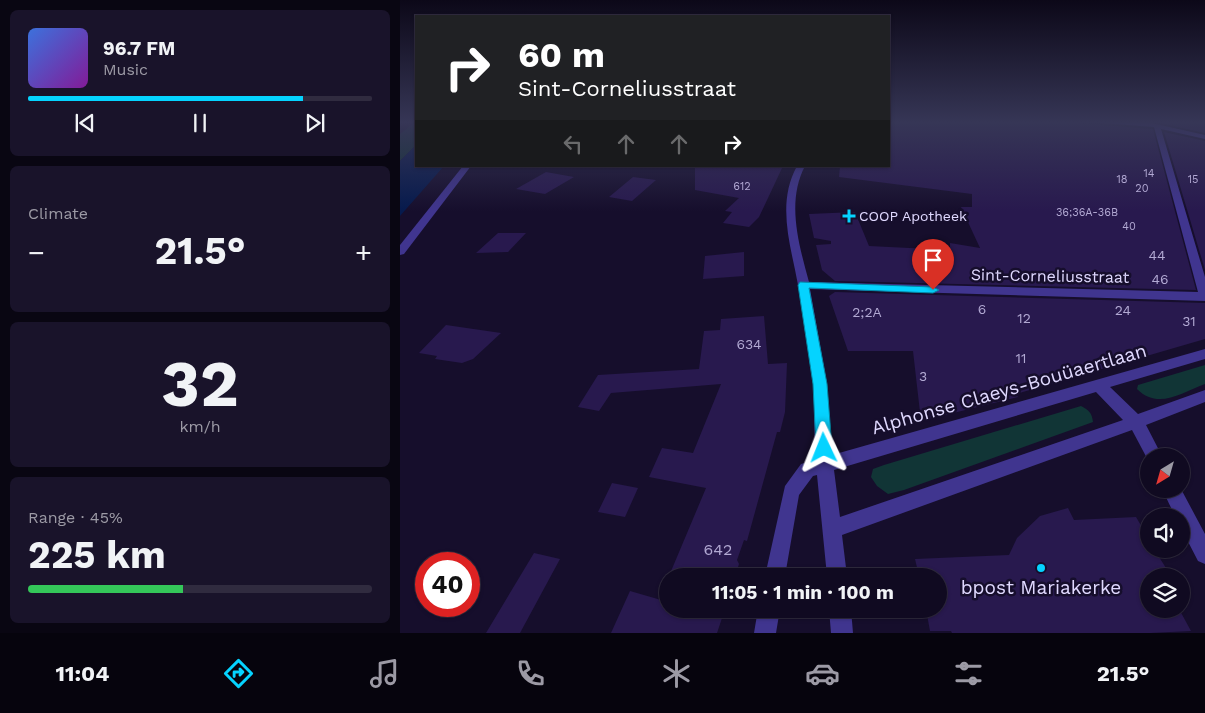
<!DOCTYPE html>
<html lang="en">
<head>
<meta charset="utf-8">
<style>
  :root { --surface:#100a21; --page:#19132a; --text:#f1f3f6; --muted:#9c9aa5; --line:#302b3f; --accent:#05d3ff }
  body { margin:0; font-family:"Work Sans",sans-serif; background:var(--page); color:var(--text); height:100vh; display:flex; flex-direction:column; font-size:19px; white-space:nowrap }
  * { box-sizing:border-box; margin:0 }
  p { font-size:16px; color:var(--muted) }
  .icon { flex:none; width:28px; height:28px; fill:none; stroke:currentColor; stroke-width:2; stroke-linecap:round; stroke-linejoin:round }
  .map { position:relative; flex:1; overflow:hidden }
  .sheet { display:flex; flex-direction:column; gap:10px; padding:10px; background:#090612; width:400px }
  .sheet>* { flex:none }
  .guide { position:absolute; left:15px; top:15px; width:475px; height:152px; border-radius:0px; box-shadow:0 1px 4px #0004,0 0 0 1px var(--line); background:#202124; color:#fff; overflow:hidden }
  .needle { width:32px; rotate:217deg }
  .tools { position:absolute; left:740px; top:448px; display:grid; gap:10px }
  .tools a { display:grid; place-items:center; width:50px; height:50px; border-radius:50%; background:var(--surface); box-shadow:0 1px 4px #0004,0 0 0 1px var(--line); font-size:25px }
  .speed { position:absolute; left:15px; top:552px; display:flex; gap:10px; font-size:25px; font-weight:700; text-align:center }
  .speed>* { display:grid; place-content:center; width:65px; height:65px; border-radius:50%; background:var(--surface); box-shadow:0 1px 4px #0004,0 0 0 1px var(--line); line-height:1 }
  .speed .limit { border:8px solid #d22; background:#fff; color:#111 }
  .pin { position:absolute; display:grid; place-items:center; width:42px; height:42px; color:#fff; margin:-51px -21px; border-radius:50% 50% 50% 0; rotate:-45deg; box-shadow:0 0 5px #0007 }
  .pin .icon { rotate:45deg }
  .me { position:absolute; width:55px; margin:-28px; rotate:358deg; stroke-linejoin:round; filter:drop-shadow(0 0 4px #0008) }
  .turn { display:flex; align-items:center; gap:18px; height:105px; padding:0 20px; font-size:22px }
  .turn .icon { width:65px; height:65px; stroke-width:2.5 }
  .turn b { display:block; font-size:35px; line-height:42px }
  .lanes { display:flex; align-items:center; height:48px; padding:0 20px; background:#0003; justify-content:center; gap:25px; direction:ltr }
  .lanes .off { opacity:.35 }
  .big { font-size:38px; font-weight:700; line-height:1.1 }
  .sheet .tile { flex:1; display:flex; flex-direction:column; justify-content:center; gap:8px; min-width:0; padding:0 18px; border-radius:8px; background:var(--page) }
  .sheet .dial { align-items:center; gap:0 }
  .dial b { font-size:65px; line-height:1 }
  .song { display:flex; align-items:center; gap:15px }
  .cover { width:60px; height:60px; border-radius:8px; background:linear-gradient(135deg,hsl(220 70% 55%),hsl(290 70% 35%)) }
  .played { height:5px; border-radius:2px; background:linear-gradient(90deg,var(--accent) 80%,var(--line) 80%) }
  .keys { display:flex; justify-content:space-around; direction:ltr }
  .heat { display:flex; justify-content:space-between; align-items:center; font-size:28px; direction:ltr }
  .charge { height:8px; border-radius:4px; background:linear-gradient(90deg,#34c759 45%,var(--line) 0) }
  .trip { position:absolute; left:259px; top:568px; width:288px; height:50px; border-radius:25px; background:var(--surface); box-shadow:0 1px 4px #0004,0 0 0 1px var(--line); font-weight:700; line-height:50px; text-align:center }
  .dock { display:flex; height:80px; justify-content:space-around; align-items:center; background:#06040d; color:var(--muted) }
  .dock .icon { width:35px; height:35px }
  .dock .current { color:var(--accent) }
  .dock b { font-size:22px; color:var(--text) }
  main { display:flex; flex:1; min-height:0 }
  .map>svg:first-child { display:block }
  .green { fill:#113536 }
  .water { fill:#061a4d }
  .building { fill:#28194e }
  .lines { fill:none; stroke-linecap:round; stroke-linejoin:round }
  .minor { fill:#40358f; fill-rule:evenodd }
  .route { fill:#05d3ff; stroke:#0389a6 }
  .poi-dot { fill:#05d3ff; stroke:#160e2c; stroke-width:2 }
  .labels { text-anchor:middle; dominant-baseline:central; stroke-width:5; stroke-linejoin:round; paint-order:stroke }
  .far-number-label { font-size:11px; fill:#b2a9d3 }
  .far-poi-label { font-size:14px; fill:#e0d9ff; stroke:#160e2c; text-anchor:start }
  .number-label { font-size:14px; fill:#b2a9d3 }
  .street-label { font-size:16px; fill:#e0d9ff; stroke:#160e2c }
  .near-number-label { font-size:16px; fill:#b2a9d3 }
  .near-street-label { font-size:19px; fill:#e0d9ff; stroke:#160e2c }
  .near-poi-label { font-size:19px; fill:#e0d9ff; stroke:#160e2c }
</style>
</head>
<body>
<main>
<section class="sheet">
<div class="tile">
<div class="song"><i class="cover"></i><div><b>96.7 FM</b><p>Music</p></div></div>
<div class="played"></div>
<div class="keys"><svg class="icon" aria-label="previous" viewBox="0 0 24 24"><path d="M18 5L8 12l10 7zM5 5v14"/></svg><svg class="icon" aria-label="pause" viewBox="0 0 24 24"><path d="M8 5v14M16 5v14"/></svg><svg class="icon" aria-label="next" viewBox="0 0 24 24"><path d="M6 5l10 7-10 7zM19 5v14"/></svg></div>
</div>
<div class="tile"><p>Climate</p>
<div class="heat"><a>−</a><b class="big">21.5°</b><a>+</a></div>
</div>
<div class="tile dial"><b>32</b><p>km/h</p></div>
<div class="tile"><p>Range · 45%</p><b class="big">225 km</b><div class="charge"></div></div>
</section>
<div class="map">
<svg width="805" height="633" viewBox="0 0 805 633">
  <rect width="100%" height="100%" fill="#160e2c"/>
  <path class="green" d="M15 122H16V145L0 161V134Z
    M805 365V384C781 393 758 410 737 389L738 385Z
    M681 406C689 410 692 413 693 422L504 490 488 494 477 486 471 477 473 469 484 465Z"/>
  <path class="water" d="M16 145V166H44L0 216V161Z"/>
  <path class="building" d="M489 122H672L686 124 687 122 689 124 753 129 796 290 435 281 422 270 416 245 431 244V241L414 238 409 214 455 212 469 246 550 250V243L580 248 561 207H572V194L439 177 440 166H489Z
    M756 122H805V133Z
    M764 132 805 141V270Z
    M295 166H383L359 217 349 227 323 223 332 212 325 211 339 198 295 190Z
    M146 172 174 177 145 194 116 189Z
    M233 177 256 180 232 201 209 197Z
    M98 233H126L108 252 76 253Z
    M344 252V276L303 279 305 256Z
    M435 292 805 303V339L616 394 618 397 521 421 513 351H448L429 296Z
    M364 316 368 364 387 363 385 412 380 432H377L347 541 344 540 337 560 339 564 335 576H269L306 488 249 477 262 448 293 453 321 384 211 393 199 411 178 407 198 375 299 369 304 331 320 330 321 319Z
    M46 325 101 333 73 359 62 363 35 359 37 356 19 353Z
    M212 483 238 488 225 517 198 512Z
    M668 508 674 520 736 517 749 539V549H754L771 576H749V609H779L791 631 750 633H552L551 631H530L526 609H538V576H519L515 559 609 555 617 538 640 516Z
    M134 553 160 559 120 633H86Z
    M230 591 268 602V609H325L317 633H211Z"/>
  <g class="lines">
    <path class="minor" d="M689 122H747L805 135V139L761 129 805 277V301L410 289 427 384 432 455 805 349V359L710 387 738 414 805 390V402L746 425 762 456H749V462L732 430 442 535 447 576H427L417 475 413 476 399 495 385 576H365L385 486 401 464 415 460C414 434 415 408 413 383 409 351 404 317 398 285 391 246 376 204 397 166H405C386 202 399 245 409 282L798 292 754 127ZM696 392 723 420 440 517 434 470Z
      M63 166H71L4 254 0 255V245Z
      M762 489H781L805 534V564L798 561 781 528V516H775Z
      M358 609H380L376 633H354Z
      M429 609H451L453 633H431Z"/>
  </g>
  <linearGradient id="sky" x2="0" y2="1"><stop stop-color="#0c0818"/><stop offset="0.58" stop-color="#363656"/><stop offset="1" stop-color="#363656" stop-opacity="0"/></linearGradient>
  <rect width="805" height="211" fill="url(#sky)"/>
  <path class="route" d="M400 282 533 287 539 290 533 293 409 288 427 384 432 448 429 453 424 455 419 453 416 448 413 384 398 285Z"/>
  <g class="poi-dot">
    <path d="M446.5 208.5h5v5h5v5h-5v5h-5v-5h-5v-5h5z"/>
    <circle cx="641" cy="568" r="5"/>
  </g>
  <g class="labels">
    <g class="far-number-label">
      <text x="749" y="173">14</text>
      <text x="722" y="179">18</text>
      <text x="793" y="179">15</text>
      <text x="342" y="186">612</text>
      <text x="742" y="188">20</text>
      <text x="687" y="212">36;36A-36B</text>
      <text x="729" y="226">40</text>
    </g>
    <g class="far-poi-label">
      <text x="459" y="216">COOP Apotheek</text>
    </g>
    <g class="number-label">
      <text x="757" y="255">44</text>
      <text x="760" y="279">46</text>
      <text x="582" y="309">6</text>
      <text x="723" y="310">24</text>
      <text x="467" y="312">2;2A</text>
      <text x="624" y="318">12</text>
      <text x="789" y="321">31</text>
      <text x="349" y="344">634</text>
      <text x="621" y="358">11</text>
      <text x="523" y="376">3</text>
    </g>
    <g class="street-label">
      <text transform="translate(650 276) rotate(1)">Sint-Corneliusstraat</text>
    </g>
    <g class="near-number-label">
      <text x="318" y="549">642</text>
    </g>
    <g class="near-street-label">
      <text transform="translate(609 389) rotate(-16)">Alphonse Claeys-Bouüaertlaan</text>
    </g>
    <g class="near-poi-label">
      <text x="641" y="587">bpost Mariakerke</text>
    </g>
  </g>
</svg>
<div class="tools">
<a><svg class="needle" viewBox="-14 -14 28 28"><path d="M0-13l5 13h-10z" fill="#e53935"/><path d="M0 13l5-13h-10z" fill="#9c9aa5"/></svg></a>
<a><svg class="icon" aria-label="sound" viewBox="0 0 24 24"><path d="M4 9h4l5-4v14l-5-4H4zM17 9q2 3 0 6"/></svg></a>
<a><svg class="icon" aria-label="layers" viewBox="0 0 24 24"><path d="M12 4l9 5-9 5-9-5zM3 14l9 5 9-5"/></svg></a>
</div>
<div class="speed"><div class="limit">40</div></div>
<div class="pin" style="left:533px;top:290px;background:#d93025"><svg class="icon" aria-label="arrive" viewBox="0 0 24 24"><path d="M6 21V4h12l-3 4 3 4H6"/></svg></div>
<svg class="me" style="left:424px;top:448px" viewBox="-20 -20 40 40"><path d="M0-17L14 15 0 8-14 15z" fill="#05d3ff" stroke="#fff" stroke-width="4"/></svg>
<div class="trip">11:05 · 1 min · 100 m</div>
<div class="guide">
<div class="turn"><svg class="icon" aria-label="right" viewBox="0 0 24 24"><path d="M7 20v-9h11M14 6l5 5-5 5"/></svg><div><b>60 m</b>Sint-Corneliusstraat</div></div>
<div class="lanes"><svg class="icon off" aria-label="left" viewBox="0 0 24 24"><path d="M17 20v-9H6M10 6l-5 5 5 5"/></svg><svg class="icon off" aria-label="ahead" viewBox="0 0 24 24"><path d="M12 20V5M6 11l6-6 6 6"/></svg><svg class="icon off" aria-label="ahead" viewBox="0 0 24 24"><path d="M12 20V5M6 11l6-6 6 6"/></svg><svg class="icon" aria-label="right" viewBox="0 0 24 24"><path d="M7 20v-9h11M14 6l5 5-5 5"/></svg></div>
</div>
</div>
</main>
<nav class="dock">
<b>11:04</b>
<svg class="icon current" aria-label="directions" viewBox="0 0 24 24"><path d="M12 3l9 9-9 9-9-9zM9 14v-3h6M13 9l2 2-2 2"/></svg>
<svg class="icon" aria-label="music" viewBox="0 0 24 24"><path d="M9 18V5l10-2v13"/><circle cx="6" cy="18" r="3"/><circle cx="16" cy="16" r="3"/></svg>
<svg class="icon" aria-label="phone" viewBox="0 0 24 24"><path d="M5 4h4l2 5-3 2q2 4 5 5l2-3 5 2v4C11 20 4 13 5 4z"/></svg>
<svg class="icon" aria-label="climate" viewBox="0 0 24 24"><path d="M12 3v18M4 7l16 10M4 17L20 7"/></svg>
<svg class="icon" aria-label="car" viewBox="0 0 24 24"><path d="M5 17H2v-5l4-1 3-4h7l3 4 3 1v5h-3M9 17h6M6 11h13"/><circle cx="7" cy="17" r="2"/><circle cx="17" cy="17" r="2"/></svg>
<svg class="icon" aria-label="filters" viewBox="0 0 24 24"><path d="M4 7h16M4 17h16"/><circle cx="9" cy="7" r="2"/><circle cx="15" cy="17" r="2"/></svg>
<b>21.5°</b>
</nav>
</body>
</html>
